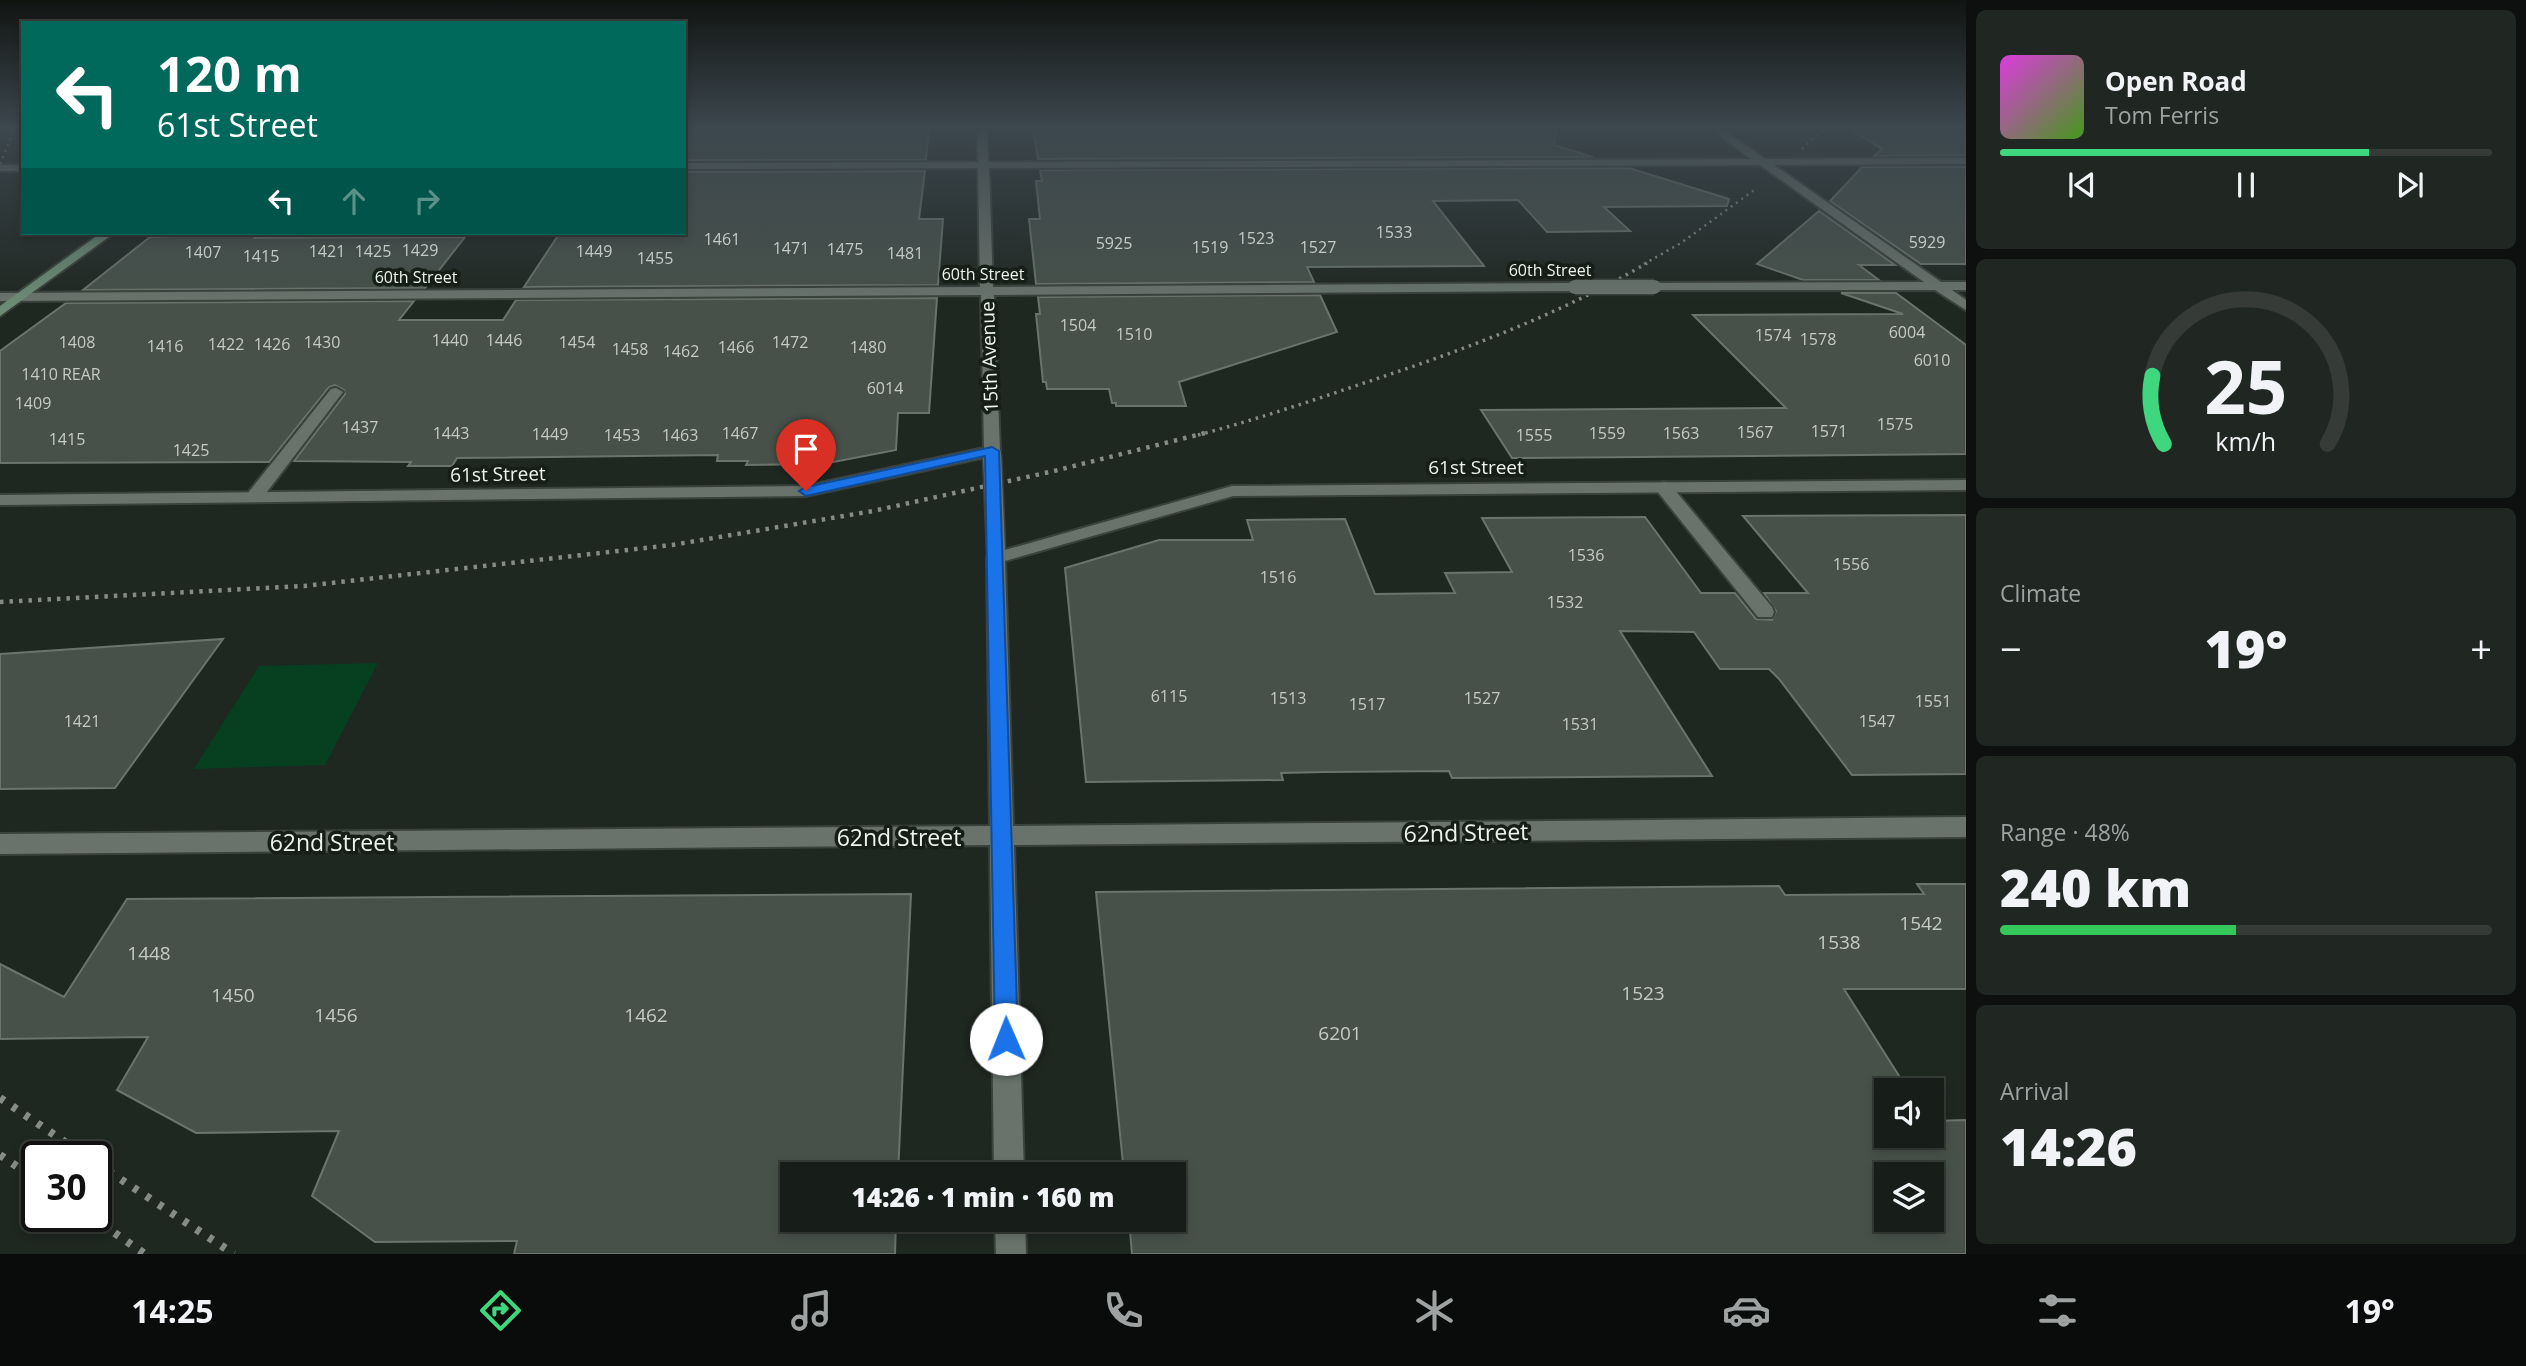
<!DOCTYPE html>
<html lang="en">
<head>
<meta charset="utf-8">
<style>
  :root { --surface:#171d19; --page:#202622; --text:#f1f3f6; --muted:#9ea2a2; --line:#363b38; --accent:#3ed77d }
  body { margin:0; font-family:"Open Sans",sans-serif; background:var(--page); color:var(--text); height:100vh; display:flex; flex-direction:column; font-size:26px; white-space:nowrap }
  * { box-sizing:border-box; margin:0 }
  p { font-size:23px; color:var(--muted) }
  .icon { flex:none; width:38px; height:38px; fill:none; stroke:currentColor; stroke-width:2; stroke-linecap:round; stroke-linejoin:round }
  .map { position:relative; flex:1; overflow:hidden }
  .sheet { display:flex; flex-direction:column; gap:10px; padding:10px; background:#0d100e; width:560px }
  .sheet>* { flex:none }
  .top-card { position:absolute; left:21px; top:21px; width:665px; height:214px; border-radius:0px; box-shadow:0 4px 10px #0003,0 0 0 2px var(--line); background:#00695c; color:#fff; overflow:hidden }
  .buttons { position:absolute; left:1874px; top:1078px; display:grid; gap:14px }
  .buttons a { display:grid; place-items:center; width:70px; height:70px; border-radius:0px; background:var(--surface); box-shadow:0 4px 10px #0003,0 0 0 2px var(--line); font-size:35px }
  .speed { position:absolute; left:21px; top:1141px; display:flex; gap:14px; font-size:35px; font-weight:700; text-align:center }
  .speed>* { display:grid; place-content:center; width:91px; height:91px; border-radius:50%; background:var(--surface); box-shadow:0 4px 10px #0003,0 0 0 2px var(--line); line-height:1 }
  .speed .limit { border:4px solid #111; border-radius:10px; background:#fff; color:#111 }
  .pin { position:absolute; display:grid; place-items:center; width:60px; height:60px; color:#fff; margin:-72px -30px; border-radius:50% 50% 50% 0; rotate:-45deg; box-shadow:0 0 7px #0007 }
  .pin .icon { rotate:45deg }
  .me { position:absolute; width:77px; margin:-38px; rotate:359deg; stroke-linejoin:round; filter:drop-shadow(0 0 5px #0008) }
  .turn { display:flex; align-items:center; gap:24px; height:147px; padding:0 21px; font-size:32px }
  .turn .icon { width:91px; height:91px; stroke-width:2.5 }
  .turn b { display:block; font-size:49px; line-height:60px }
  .lanes { display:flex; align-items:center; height:66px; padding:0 21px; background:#0003; justify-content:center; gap:35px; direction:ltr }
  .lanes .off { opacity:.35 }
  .big { font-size:52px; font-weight:800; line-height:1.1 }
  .sheet .tile { flex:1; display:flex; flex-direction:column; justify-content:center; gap:10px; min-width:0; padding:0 24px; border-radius:10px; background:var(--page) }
  .sheet .dial { align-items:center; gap:0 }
  .dial svg { height:182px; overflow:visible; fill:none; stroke:var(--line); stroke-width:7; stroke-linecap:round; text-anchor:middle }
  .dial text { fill:var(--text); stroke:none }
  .song { display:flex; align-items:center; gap:21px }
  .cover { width:84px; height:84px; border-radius:10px; background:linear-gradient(135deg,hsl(300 70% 55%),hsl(100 70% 35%)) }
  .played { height:7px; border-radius:4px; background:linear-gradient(90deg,var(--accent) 75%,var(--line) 75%) }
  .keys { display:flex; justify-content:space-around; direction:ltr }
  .heat { display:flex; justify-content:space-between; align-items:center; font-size:38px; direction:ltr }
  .charge { height:10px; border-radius:5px; background:linear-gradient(90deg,#34c759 48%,var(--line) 0) }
  .trip { position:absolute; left:780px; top:1162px; width:406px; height:70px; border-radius:0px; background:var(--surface); box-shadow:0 4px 10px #0003,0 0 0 2px var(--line); font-weight:800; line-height:70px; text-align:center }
  .dock { display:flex; height:112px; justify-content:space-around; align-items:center; background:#090c0a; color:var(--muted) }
  .dock .icon { width:49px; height:49px }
  .dock .active { color:var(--accent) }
  .dock b { font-size:32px; color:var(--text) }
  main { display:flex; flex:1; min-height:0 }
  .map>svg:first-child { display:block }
  .green { fill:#064020 }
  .building { fill:#47514a; stroke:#6a746c; stroke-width:2; fill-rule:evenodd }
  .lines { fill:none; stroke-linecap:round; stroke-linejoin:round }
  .service-casing { stroke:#3a423c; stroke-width:4 }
  .minor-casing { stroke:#3a423c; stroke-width:4 }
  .secondary-casing { stroke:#3a423c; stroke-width:4 }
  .service { fill:#69736c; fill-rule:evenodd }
  .minor { fill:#69736c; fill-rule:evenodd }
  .secondary { fill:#6c8b75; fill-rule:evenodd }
  .rail-far3 { stroke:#858c87; stroke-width:2.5; stroke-dasharray:2 4.5; stroke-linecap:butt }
  .rail-far2 { stroke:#858c87; stroke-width:3.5; stroke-dasharray:2.5 5; stroke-linecap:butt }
  .rail-far1 { stroke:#858c87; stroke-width:4.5; stroke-dasharray:3.5 6; stroke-linecap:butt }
  .rail { stroke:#858c87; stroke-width:8; stroke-dasharray:5 10; stroke-linecap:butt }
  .minor-bridge-far1-casing { stroke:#3a423c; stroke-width:17; stroke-linecap:butt }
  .minor-bridge-casing { stroke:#3a423c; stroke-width:21; stroke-linecap:butt }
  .minor-bridge-far1 { stroke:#69736c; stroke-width:14 }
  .minor-bridge { stroke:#69736c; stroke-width:18 }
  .route { fill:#1a73e8; stroke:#114b97; stroke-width:2 }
  .labels { text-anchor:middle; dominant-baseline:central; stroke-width:7; stroke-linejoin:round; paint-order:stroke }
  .number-label { font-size:16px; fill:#c4cac5 }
  .far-street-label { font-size:16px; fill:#edf3ee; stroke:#151e17 }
  .street-label { font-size:19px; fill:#edf3ee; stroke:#151e17 }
  .near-number-label { font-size:19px; fill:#c4cac5 }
  .near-street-label { font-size:23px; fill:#edf3ee; stroke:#151e17 }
</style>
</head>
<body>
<main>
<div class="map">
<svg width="1966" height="1254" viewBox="0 0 1966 1254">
  <rect width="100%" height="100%" fill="#1f2721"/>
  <path class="green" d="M378 663 325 765 194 769 259 666Z"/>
  <path class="building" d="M743 128H929L926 160H684V130Z
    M1085 128H1556L1554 145 1593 157 1038 159 1033 129Z
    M1848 128H1966V155L1874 156 1882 149Z
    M1862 167H1966V264H1921L1830 201Z
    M1629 168 1729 199 1727 206 1604 207 1630 231 1547 232 1518 200 1433 201 1484 266 1307 267 1314 282 1036 284 1029 219H1040L1036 181H1042L1040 170Z
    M925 171 919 219H943L938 285 524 287 559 234H684V172Z
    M1819 211 1895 265H1859L1879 280H1803L1757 264Z
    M260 233 255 238 465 237 425 288 83 290 150 237Z
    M1841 293H1896L1966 345V454L1512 458 1481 410 1786 408 1693 315 1903 314Z
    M1320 295 1337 332 1179 382 1186 406H1116V403H1112L1109 389H1047L1046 382H1043L1036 314H1040L1038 297Z
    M937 298 929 413H898L896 450 823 464 746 465 748 461H717L718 455 457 458 452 466H408L411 462 294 461 345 394 344 390 335 385 329 387 269 462 0 463V351L66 303 414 301 399 320H503L516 300Z
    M1966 515V774L1852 775 1779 679 1769 669H1720L1694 632 1620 631 1712 776 1452 778 1449 771 1325 772 1281 773 1283 780 1086 782 1065 568 1159 540H1253L1247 520 1345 519 1375 594 1455 593 1445 573 1512 572 1482 518 1645 517 1701 593H1735L1756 619 1772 620 1776 611 1764 593H1808L1743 516Z
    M223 639 115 788 0 789V654Z
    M1917 884H1966V989H1844L1908 1090H1886V1136H1932V1121L1966 1120V1254H1132L1129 1220H1174V1174H1124L1096 892 1779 886 1785 895 1924 894ZM1886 1174H1932V1220H1886Z
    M911 894 898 1174H793V1220H896L895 1254H514L517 1241 375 1242 312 1196 339 1131 196 1133 117 1090 148 1037 0 1039V964L64 997 127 899Z"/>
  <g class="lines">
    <defs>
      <path id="service" d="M336 388 343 392 260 501H248L246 497 248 493 331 389Z
        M1663 482 1669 483 1772 607 1774 612 1772 617H1758L1657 491 1655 487Z"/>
      <path id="minor" d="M977 128H987L988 162 1751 159 1710 128H1721L1765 159 1966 158V164L1774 165 1941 282H1966V290H1952L1966 300V310L1935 290H1649V284L1654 283 1924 282 1760 165 989 168 993 287 1575 283 1581 287 1575 291 994 295 1000 451 998 457H986L806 496 0 505V495L806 486 984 448 981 295 0 301V293L980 287 978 168 684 169V163L978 162Z
        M0 165H23V171H0Z
        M1966 480V490L1233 496 1005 561 1013 826 1966 817V837L1014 845 1024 1174H994L990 845 0 854V834L990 826 987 558 990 545H1002L1005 550 1232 486Z
        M995 1220H1025L1026 1254H996Z"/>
      <path id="secondary" d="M101 233H114L0 316V306Z"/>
    </defs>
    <use href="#service" class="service-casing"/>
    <use href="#minor" class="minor-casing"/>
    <use href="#secondary" class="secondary-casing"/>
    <use href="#service" class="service"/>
    <use href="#minor" class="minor"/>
    <use href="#secondary" class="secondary"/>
    <path class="rail-far3" d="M0 131 1 128
      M1802 149 1824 128
      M0 164 15 128
      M1644 264 1681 243 1757 188"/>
    <path class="rail-far2" d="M1198 435C1255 420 1311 401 1367 382 1463 350 1559 315 1647 263"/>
    <path class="rail-far1" d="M0 602 304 586 672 545 873 511 1054 471 1205 433"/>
    <path class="rail" d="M0 1098 87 1157
      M0 1155 37 1180
      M96 1163 234 1254
      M90 1216 145 1254"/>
    <defs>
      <path id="minor-bridge-far1" d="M1575 287H1654"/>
      <path id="minor-bridge" d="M992 454 996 549"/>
    </defs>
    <use href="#minor-bridge-far1" class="minor-bridge-far1-casing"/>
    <use href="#minor-bridge" class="minor-bridge-casing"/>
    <use href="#minor-bridge-far1" class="minor-bridge-far1"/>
    <use href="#minor-bridge" class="minor-bridge"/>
  </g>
  <linearGradient id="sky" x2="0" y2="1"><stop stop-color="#111512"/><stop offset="0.42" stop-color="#3c474e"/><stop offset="1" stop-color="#3c474e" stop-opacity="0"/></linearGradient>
  <rect width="1966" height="303" fill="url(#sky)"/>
  <path class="route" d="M992 447 999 451 1018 1039 1014 1046 1006 1049 999 1046 995 1039 985 456 806 496 799 491 806 487Z"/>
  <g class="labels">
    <g class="number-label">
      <text x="1394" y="232">1533</text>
      <text x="1256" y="238">1523</text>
      <text x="722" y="239">1461</text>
      <text x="1927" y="242">5929</text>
      <text x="1114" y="243">5925</text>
      <text x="1210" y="247">1519</text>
      <text x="1318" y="247">1527</text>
      <text x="791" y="248">1471</text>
      <text x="845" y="249">1475</text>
      <text x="420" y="250">1429</text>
      <text x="327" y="251">1421</text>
      <text x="373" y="251">1425</text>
      <text x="594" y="251">1449</text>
      <text x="203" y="252">1407</text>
      <text x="905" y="253">1481</text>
      <text x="261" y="256">1415</text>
      <text x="655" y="258">1455</text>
      <text x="1078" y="325">1504</text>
      <text x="1907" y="332">6004</text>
      <text x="1134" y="334">1510</text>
      <text x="1773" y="335">1574</text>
      <text x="1818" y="339">1578</text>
      <text x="450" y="340">1440</text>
      <text x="504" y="340">1446</text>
      <text x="77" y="342">1408</text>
      <text x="322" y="342">1430</text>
      <text x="577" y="342">1454</text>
      <text x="790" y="342">1472</text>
      <text x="226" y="344">1422</text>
      <text x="272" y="344">1426</text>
      <text x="165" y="346">1416</text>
      <text x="736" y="347">1466</text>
      <text x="868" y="347">1480</text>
      <text x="630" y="349">1458</text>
      <text x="681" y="351">1462</text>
      <text x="1932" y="360">6010</text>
      <text x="61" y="374">1410 REAR</text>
      <text x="885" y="388">6014</text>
      <text x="33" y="403">1409</text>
      <text x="1895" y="424">1575</text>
      <text x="360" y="427">1437</text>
      <text x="1829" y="431">1571</text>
      <text x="1755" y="432">1567</text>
      <text x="451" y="433">1443</text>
      <text x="740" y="433">1467</text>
      <text x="1607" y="433">1559</text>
      <text x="1681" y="433">1563</text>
      <text x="550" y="434">1449</text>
      <text x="622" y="435">1453</text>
      <text x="680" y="435">1463</text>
      <text x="1534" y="435">1555</text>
      <text x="67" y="439">1415</text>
      <text x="191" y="450">1425</text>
      <text x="1586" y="555">1536</text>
      <text x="1851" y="564">1556</text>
      <text x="1278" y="577">1516</text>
      <text x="1565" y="602">1532</text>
      <text x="1169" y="696">6115</text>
      <text x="1288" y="698">1513</text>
      <text x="1482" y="698">1527</text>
      <text x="1933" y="701">1551</text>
      <text x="1367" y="704">1517</text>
      <text x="82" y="721">1421</text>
      <text x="1877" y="721">1547</text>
      <text x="1580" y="724">1531</text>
    </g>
    <g class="far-street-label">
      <text x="1550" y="270">60th Street</text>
      <text x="983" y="274">60th Street</text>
      <text x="416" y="277">60th Street</text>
    </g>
    <g class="street-label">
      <text transform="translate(989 357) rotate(-92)">15th Avenue</text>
      <text x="1476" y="467">61st Street</text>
      <text transform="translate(498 474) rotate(-1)">61st Street</text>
    </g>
    <g class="near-number-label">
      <text x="1921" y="923">1542</text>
      <text x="1839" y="942">1538</text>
      <text x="149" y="953">1448</text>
      <text x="1643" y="993">1523</text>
      <text x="233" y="995">1450</text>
      <text x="336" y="1015">1456</text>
      <text x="646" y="1015">1462</text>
      <text x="1340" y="1033">6201</text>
    </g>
    <g class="near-street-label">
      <text transform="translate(1466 832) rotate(-1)">62nd Street</text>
      <text x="899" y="837">62nd Street</text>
      <text x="332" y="842">62nd Street</text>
    </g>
  </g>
</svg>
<div class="buttons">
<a><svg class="icon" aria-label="sound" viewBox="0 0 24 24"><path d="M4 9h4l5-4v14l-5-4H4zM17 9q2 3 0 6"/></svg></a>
<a><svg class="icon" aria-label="layers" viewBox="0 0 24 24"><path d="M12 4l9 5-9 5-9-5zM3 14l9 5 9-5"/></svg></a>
</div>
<div class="speed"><div class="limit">30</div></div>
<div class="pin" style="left:806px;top:491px;background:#d93025"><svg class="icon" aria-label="arrive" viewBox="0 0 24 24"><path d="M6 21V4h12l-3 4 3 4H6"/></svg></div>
<svg class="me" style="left:1006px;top:1039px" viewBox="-20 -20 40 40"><circle r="19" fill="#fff"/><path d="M0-13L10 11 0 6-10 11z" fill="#1a73e8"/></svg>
<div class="trip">14:26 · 1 min · 160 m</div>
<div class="top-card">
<div class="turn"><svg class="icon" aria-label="left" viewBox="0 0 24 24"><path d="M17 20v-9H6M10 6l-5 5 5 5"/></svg><div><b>120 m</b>61st Street</div></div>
<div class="lanes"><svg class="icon" aria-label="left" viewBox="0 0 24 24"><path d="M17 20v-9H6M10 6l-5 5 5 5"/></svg><svg class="icon off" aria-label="ahead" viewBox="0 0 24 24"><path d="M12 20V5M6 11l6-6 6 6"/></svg><svg class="icon off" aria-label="right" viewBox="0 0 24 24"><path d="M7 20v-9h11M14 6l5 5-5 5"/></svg></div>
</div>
</div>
<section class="sheet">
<div class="tile">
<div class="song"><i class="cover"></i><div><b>Open Road</b><p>Tom Ferris</p></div></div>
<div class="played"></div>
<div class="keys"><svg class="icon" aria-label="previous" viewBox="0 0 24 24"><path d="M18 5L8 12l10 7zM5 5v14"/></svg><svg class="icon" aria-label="pause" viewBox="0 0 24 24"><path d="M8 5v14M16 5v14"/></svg><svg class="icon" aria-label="next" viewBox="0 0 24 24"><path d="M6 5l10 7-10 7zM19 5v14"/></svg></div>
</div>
<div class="tile dial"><svg viewBox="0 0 100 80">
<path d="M14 69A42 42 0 1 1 86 69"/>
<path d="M14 69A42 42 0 0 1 9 39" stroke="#3ed77d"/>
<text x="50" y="56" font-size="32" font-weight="700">25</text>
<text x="50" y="72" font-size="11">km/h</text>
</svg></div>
<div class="tile"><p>Climate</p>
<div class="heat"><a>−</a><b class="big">19°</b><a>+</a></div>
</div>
<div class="tile"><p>Range · 48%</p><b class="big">240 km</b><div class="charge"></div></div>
<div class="tile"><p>Arrival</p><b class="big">14:26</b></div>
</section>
</main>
<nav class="dock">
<b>14:25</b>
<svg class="icon active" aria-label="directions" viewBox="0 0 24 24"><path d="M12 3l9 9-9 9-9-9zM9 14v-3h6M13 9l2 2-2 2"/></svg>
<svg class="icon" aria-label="music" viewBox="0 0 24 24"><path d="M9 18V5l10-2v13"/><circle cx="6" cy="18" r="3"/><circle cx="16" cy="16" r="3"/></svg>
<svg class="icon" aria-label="phone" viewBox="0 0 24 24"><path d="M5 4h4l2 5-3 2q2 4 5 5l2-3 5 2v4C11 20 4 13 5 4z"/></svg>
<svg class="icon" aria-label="climate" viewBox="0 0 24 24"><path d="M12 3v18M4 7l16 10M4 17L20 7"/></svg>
<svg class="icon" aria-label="car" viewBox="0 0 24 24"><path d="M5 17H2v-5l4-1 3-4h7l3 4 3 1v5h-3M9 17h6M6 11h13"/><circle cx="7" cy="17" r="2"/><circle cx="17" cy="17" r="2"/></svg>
<svg class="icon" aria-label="filters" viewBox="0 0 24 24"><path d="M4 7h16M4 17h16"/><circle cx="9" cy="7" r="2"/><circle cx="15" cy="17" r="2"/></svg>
<b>19°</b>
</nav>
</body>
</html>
